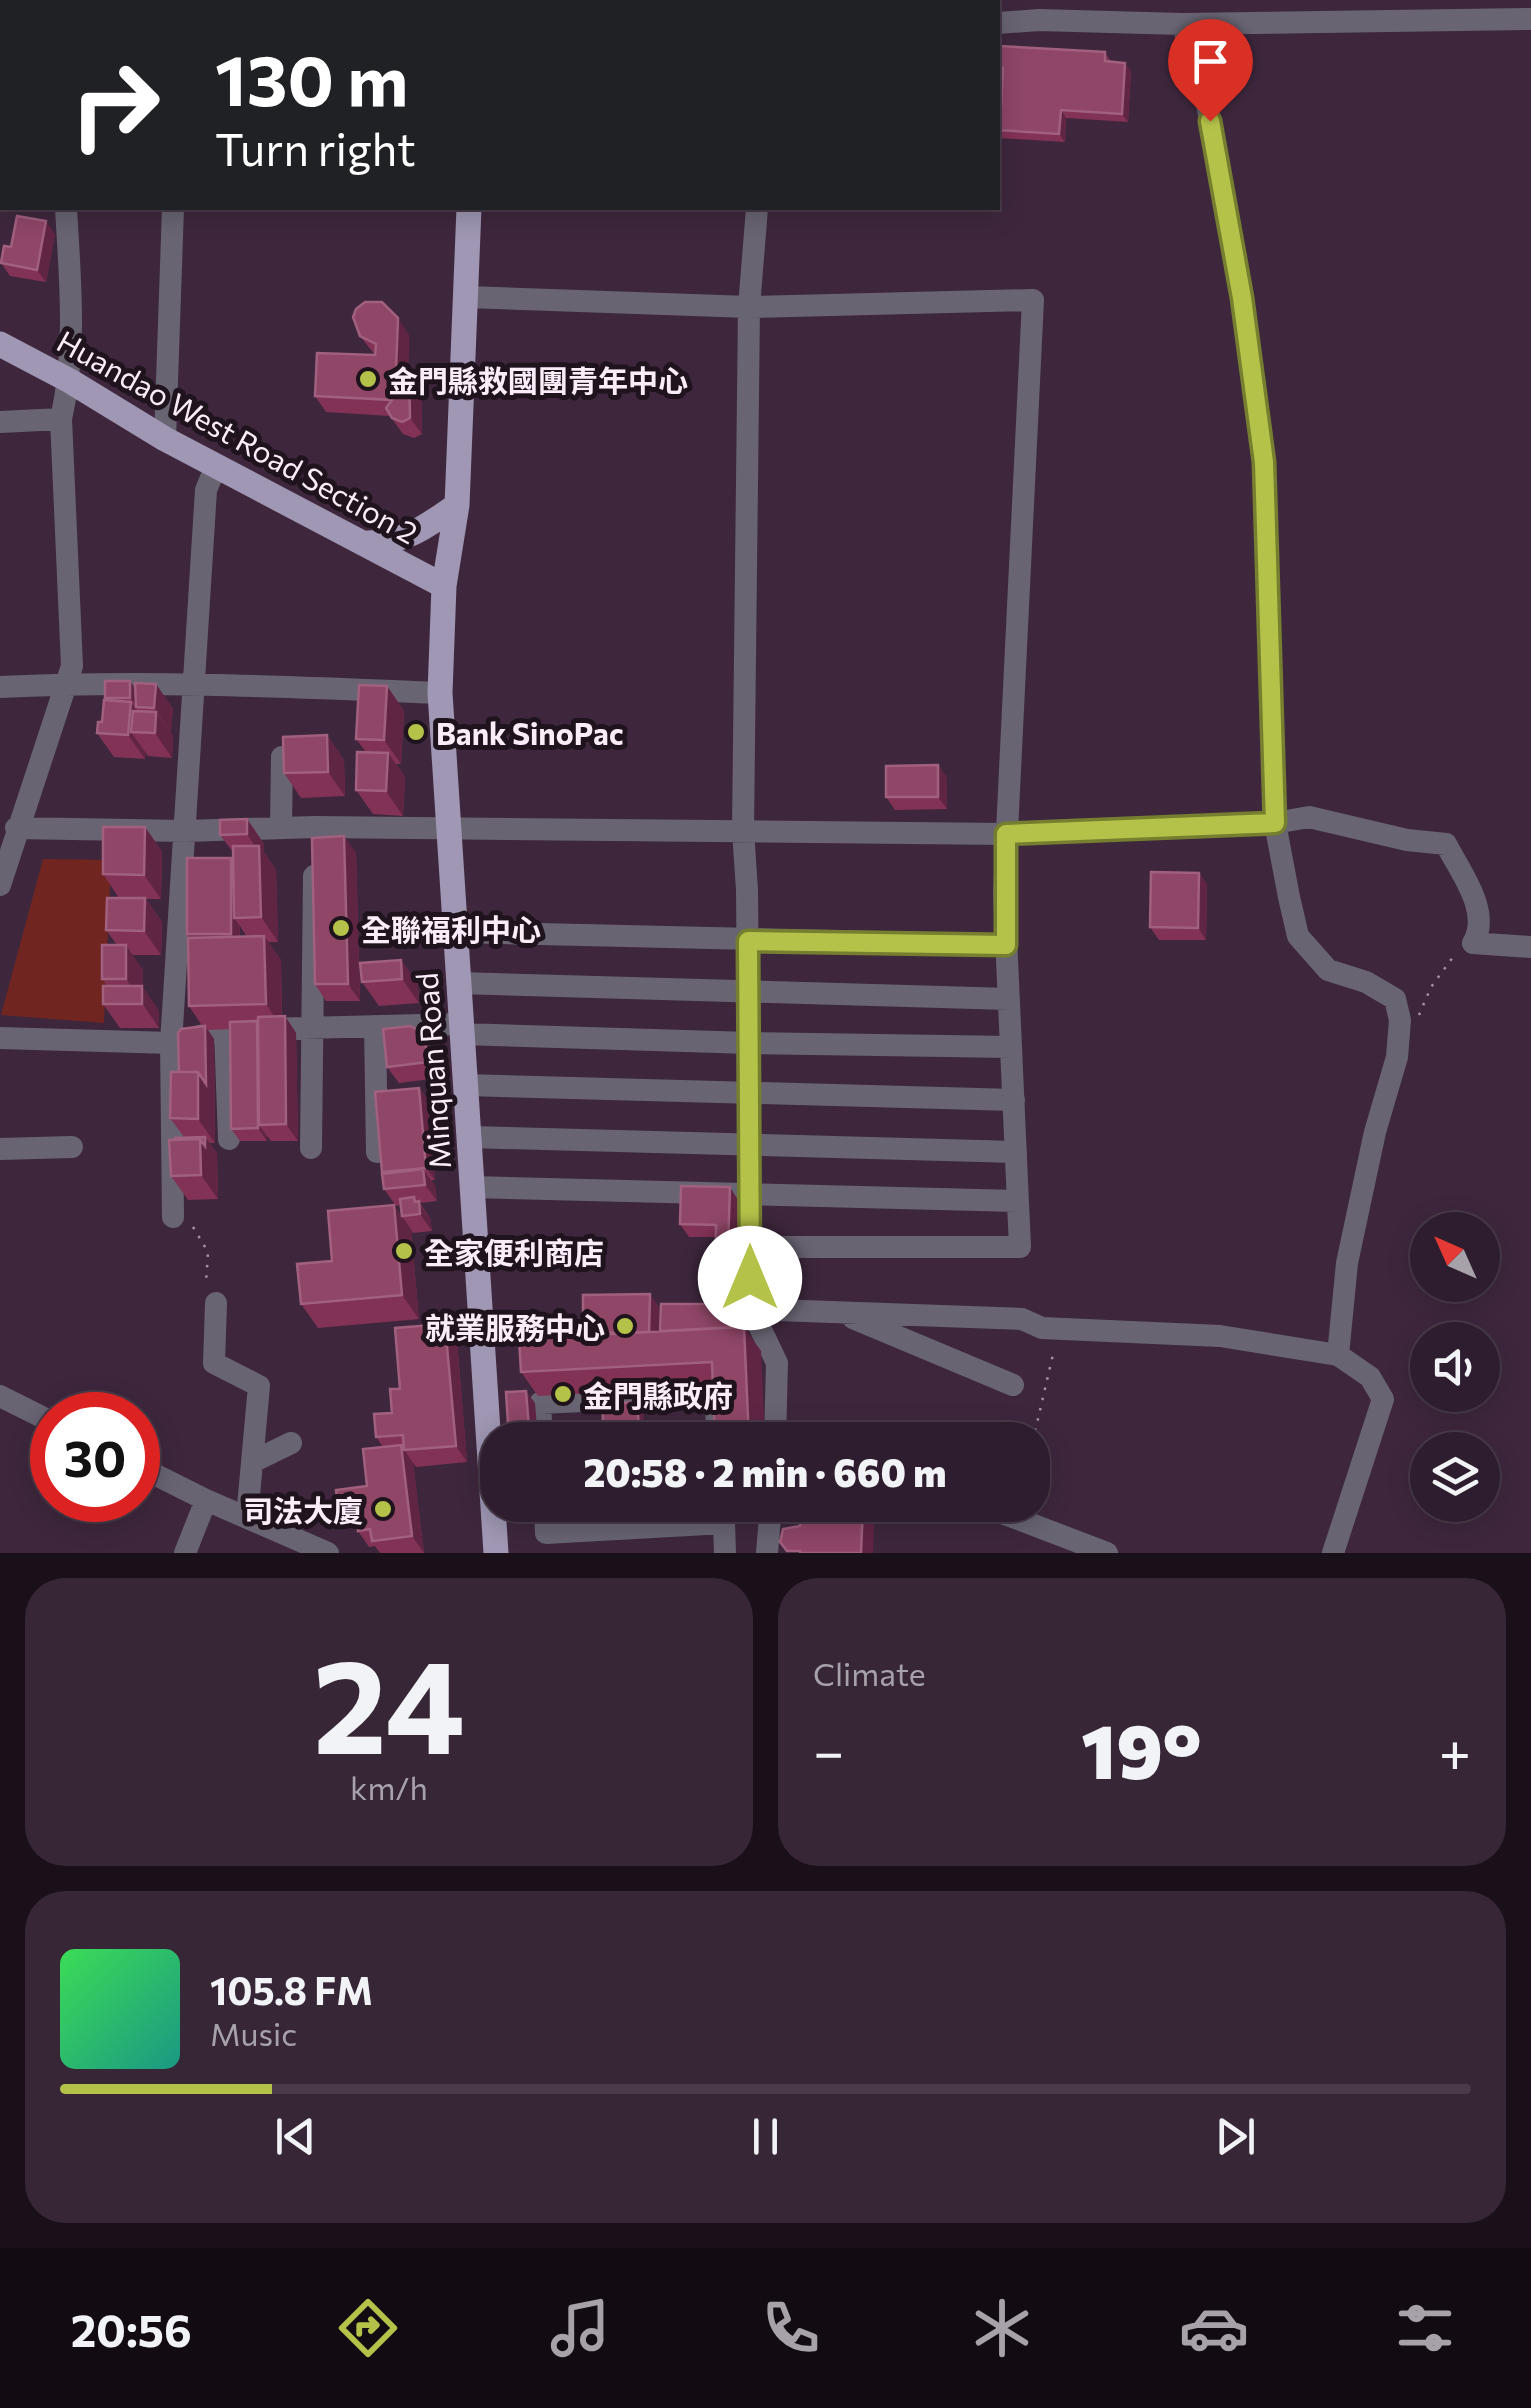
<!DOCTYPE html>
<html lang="en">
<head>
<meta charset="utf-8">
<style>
  :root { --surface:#2e1d2e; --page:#362636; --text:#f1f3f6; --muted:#a7a2aa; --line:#493b4a; --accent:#b5c249 }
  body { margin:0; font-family:Commissioner,"Noto Sans TC",sans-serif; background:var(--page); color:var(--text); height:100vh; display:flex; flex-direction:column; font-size:38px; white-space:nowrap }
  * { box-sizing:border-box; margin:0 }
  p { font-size:32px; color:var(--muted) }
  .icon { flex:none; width:55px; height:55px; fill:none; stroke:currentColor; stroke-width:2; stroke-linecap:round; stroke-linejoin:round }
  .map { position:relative; height:1553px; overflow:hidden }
  .drawer { display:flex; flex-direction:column; gap:25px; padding:25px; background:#191019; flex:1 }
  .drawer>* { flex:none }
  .banner { position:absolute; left:0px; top:0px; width:1000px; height:210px; box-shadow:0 5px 25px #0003,0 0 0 2px var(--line); background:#202124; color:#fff; overflow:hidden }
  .needle { width:65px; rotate:315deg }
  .controls { position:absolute; left:1410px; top:1212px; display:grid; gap:20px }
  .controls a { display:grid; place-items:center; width:90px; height:90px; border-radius:50%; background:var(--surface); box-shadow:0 5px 25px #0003,0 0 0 2px var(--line); font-size:50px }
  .speed { position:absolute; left:30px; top:1392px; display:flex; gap:20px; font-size:50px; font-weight:700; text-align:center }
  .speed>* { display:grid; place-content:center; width:130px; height:130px; border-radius:50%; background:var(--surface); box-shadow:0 5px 25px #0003,0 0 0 2px var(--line); line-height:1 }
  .speed .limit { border:15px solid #d22; background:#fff; color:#111 }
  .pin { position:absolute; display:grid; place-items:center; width:85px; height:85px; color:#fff; margin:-102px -42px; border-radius:50% 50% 50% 0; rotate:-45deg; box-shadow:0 0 10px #0007 }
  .pin .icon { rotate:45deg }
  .me { position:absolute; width:110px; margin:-55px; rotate:0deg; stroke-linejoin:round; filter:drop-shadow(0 0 8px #0008) }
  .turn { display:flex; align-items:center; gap:35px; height:210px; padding:0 50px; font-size:45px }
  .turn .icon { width:130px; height:130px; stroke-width:2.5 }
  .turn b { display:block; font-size:70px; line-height:85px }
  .big { font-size:75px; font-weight:800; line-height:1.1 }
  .drawer .widget { flex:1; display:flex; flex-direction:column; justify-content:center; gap:15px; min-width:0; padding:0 35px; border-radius:40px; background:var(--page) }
  .drawer .dial { align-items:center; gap:0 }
  .dial b { font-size:130px; line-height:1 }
  .song { display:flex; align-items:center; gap:30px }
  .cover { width:120px; height:120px; border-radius:15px; background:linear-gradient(135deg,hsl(130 70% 55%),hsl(170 70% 35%)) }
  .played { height:10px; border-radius:5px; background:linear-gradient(90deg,var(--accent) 15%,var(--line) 15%) }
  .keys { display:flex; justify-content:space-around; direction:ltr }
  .heat { display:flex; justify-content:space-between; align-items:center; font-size:55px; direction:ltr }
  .drawer .tiles { flex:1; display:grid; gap:25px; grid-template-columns:1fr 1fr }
  .widget:last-child { grid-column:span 2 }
  .trip { position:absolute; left:480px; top:1422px; width:570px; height:100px; border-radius:40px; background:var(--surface); box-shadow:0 5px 25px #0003,0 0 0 2px var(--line); font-weight:800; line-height:100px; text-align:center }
  .dock { display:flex; height:160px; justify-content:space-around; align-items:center; background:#120c12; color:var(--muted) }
  .dock .icon { width:70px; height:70px }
  .dock .selected { color:var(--accent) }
  .dock b { font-size:45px; color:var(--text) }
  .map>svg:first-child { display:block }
  .green { fill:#712520 }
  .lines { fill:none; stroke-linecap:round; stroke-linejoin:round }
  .path { stroke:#a492a3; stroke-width:2.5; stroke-dasharray:2.5 8; stroke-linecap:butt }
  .minor { stroke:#686472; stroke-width:22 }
  .major { stroke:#9f97b3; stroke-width:25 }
  .wall { fill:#823255; fill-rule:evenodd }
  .shaded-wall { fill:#612544 }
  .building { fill:#8f4667; stroke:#a0607e; stroke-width:2.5 }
  .route-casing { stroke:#767e2f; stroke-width:25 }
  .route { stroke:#b5c249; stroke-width:18 }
  .poi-dot { fill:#b5c249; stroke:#1f141e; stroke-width:4 }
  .labels { text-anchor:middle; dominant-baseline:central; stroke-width:10; stroke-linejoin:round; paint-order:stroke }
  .poi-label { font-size:30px; font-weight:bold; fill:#fbecfa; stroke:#1f141e; text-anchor:start }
  .street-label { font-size:30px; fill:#fbecfa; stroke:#1f141e }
</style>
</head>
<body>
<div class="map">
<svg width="1531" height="1553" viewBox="0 0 1531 1553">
  <rect width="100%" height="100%" fill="#3e273d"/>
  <path class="green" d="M43 859 111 860 104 1023 1 1015Z"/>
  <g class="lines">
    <path class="path" d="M1419 1015 1431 987 1456 953
      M193 1227 208 1252 206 1283
      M1039 1504 1034 1436 1054 1350"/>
    <path class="minor" d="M385 0 413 2
      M822 0 832 2
      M181 2V0
      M773 2 774 0
      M998 23 1039 20 1182 24 1531 19
      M1182 24 1203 82 1242 298 1264 462 1275 823 1289 897 1298 936 1328 970 1366 982 1395 999 1400 1020 1397 1057 1375 1132 1347 1263 1338 1355
      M757 208 749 307 743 831 747 890 751 1309 777 1363 775 1440
      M466 297 749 307 1033 300 1004 893 1020 1247H750
      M0 422 61 419
      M165 439 173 208
      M0 687C147 680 293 687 440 693
      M281 827 282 757
      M16 828 185 831 315 827 1006 834 1275 823 1309 817 1407 840 1446 844C1460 872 1492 912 1473 943L1531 947
      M0 885 72 666 61 419C77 349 70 279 66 208
      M456 932 1006 945
      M459 983 1009 999
      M375 1026 377 1152
      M225 1030 229 1139
      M462 1034 749 1043 1011 1047
      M0 1038 171 1043 225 1030 461 1024
      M466 1085 1014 1100
      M469 1137 1016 1152
      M311 1148 314 876
      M0 1149 72 1147
      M472 1187 1018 1201
      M173 1217 171 1043 206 490 216 466
      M216 1303 214 1363 259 1386 247 1517
      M751 1309 1022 1319 1042 1328 1220 1336 1338 1355 1370 1377 1383 1399 1333 1553
      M853 1318 1013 1385
      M0 1396 52 1422
      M542 1440 540 1403 715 1395 718 1440
      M252 1462 291 1443
      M138 1466 206 1500 328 1553
      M545 1505 546 1533 724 1523 722 1505
      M981 1505 1107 1553
      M724 1523 725 1553
      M185 1553 206 1500
      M767 1553 771 1505"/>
    <path class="major" d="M470 2V0
      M469 208 457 505 444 586 440 693 496 1553
      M0 344 70 381 165 439 444 586
      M368 543C409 541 425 527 457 505"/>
  </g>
  <path class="wall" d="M998 46 1105 52 1111 62 1131 71 1128 122 1066 118 1065 142 998 138V108H1001L1003 76H998Z
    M55 234 46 282 10 276 1 263 11 247Z
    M409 335 408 370 421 386 422 434 414 438 403 434 390 416 326 412 315 396 375 355 360 336Z
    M156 684 173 709 170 733 173 736 172 758 148 756 146 753 145 759 114 757 97 733 102 722 107 701 105 698 135 688Z
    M387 686 404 711 401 764H396L405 777 403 816 373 814 356 790 366 752 356 739Z
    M327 735 344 760 345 796 301 798 284 773Z
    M938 765 947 778V809L895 810 886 797Z
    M247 819 264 844V852L276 870 278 942H268L281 960 282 1016H285L296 1033 298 1141H271L267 1136V1141H240L231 1129 230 1029 208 1030 214 1039 215 1143H209L217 1153 218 1199 188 1200 171 1176 184 1137 170 1118 179 1072 203 1027 189 1006V938L187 934 231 858 233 860V852L220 835ZM240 926 247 937H240Z
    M162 851 161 899H146L162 922 161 955H132L143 970V988L159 1011V1028H120L103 1004 107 986 102 979 117 945 106 930 119 898 103 874Z
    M356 852 360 1001H326L315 984Z
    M1199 873 1207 885 1206 940H1159L1150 927Z
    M401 960 418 984 419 1003 379 1006 362 982Z
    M425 1040 437 1056 439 1078 399 1083 387 1067Z
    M419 1088 428 1100 435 1180H431L435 1186 437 1201 420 1203 430 1218 432 1231 413 1233 411 1230 419 1319 318 1328 301 1304 402 1216 400 1205 396 1206 384 1189 382 1172Z
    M738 1200 736 1290H724L715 1278 716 1237H689L680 1224Z
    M659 1307 658 1331 746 1311 745 1329 761 1351 713 1387 538 1396 521 1372 584 1335 583 1333Z
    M457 1340 467 1462 416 1467 413 1463 424 1553H380L375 1546 369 1547 358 1531 357 1525 349 1526 338 1510 367 1486 383 1447 376 1437 392 1413 400 1389Z"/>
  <path class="shaded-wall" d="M746 0H763V2H746Z
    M1125 63 1131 71 1128 122 1122 114Z
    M1061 110 1066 118 1065 142 1059 134Z
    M46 221 55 234 46 282 37 270Z
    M398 318 409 335 408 385 396 369Z
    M409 370 421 386 422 434 410 418Z
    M130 681 148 706 137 707 130 698Z
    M156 684 173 709 171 733 154 708Z
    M387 686 404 711 401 764 384 740Z
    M131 702 148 726 131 732 146 753 145 759 128 735Z
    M156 712 173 736 172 758 155 733Z
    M327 735 344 760 345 796 328 772Z
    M388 753 405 777 403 816 386 791Z
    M938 765 947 778V809L938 797Z
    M247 819 264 844V852L276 870 278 942 261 917 259 852 247 834Z
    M145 827 162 851 161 899 144 875Z
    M344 836 356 852 360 1001 348 984Z
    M231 858 240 870 234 918 240 926 239 947 231 934Z
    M1199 873 1207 885 1206 940 1198 928Z
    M145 898 162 922 161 955 144 931Z
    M264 936 281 960 282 1028 266 1004Z
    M126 945 143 970V988L159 1011V1028L126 979Z
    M401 960 418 984 419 1003 402 979Z
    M285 1016 296 1033 298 1141 286 1124Z
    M257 1021 259 1125 267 1136V1141L258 1128Z
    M205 1026 214 1039 215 1143 198 1119V1072Z
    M425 1040 437 1056 439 1078 428 1062Z
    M419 1088 428 1100 435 1180 426 1168Z
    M205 1137 217 1153 218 1199 201 1175 200 1139Z
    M423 1169 435 1186 437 1201 425 1185Z
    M730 1187 738 1200 736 1290 727 1278Z
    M414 1197 430 1218 432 1231 420 1214Z
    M394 1205 411 1229 419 1319 402 1295Z
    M650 1294 659 1307 658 1347 649 1335Z
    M737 1299 746 1311 745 1329 761 1351 765 1440H749L736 1335Z
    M445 1324 457 1340 467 1462 456 1446Z
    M526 1391 535 1403 538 1440H530Z
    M637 1402 643 1410 645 1440H640Z
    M401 1445 413 1463 424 1553 412 1536Z
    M863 1505H875L873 1553H861Z"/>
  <path class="building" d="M575 0H746V2H575Z
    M998 46 1105 52V61L1125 63 1122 114 1061 110 1059 134 998 130V108H1001L1003 68H998Z
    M17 216 46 221 37 270 1 263 4 246 11 247Z
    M365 302H382L398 318 396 369 409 370 410 418 402 422 392 418 386 408 392 400 315 396 317 353 375 355 376 344 360 336 353 317 356 309Z
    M105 681H130V698H105Z
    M135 683 156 684 154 708 136 707Z
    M359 685 387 686 384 740 356 739Z
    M104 700 131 702 128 735 97 733 98 722H102Z
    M133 711 156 712 155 733 131 732Z
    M327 735 328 772 284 773 283 737Z
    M357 752 388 753 386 791 356 790Z
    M938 765V797H886V766Z
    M247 819V834L220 835V820Z
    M103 827H145L144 875 103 874Z
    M344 836 348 984H315L312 838Z
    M233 846H259L261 917 234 918Z
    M187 858H231V934H187Z
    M1151 872 1199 873 1198 928 1150 927Z
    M107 898H145L144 931 106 930Z
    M264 936 266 1004 189 1006 188 938Z
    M102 945H126V979H102Z
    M401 960 402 979 362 982 360 963Z
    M103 986H142V1004H103Z
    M285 1016 286 1124 259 1125 258 1017Z
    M257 1021 258 1128 231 1129 230 1022Z
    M205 1026 206 1084 198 1072H179L178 1033 181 1029Z
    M410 1026 416 1029 425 1040 428 1062 387 1067 383 1029Z
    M171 1072H198V1119L170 1118Z
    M419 1088 426 1168 382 1172 375 1092Z
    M205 1137V1146L200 1139 175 1140V1138Z
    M200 1139 201 1175 171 1176 169 1140Z
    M423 1169 425 1185 384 1189 382 1174Z
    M681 1186 730 1187 727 1278H715L716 1225 680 1224Z
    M414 1197 415 1202 419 1201 420 1214 402 1216 400 1199Z
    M394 1205 402 1295 301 1304 297 1264 332 1261 328 1211Z
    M650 1294 649 1332 583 1333V1295Z
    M709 1298 737 1299V1327L660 1331 661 1304H709Z
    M445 1324 456 1446 404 1450 403 1435 376 1437 374 1414 392 1413 390 1389H400L395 1328Z
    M744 1327 749 1440H715L712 1362 521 1372 519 1339Z
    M526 1391 530 1440H509L506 1392Z
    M637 1402 640 1440H604L602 1404Z
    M401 1445 412 1536 372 1541 370 1529 358 1531 355 1508 338 1510 336 1490 367 1486 363 1449Z
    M800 1505H863L861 1553H800V1551H787L780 1542 783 1529 800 1526Z"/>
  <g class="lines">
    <defs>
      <path id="route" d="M750 1278 748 941 1006 945V834L1275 823 1264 462 1242 298 1210 121"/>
    </defs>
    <use href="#route" class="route-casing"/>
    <use href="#route" class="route"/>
  </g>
  <g class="poi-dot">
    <circle cx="368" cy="379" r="10"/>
    <circle cx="416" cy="732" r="10"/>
    <circle cx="341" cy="928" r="10"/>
    <circle cx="404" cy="1251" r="10"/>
    <circle cx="625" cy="1326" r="10"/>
    <circle cx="563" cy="1394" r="10"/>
    <circle cx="383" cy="1509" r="10"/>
  </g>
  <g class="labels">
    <g class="poi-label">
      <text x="388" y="379">金門縣救國團青年中心</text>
      <text x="436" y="732">Bank SinoPac</text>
      <text x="361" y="928">全聯福利中心</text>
      <text x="424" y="1251">全家便利商店</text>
      <text x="605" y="1326" text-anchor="end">就業服務中心</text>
      <text x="583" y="1394">金門縣政府</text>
      <text x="363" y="1509" text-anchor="end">司法大廈</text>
    </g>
    <g class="street-label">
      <text transform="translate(238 436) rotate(29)">Huandao West Road Section 2</text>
      <text transform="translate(432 1071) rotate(-94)">Minquan Road</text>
    </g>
  </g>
</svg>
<div class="controls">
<a><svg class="needle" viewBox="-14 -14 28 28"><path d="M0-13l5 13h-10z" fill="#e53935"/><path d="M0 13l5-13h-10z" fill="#a7a2aa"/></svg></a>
<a><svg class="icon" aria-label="sound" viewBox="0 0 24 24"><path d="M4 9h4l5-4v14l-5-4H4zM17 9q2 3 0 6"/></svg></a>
<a><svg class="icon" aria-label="layers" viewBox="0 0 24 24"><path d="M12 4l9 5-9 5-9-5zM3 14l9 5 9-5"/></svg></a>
</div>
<div class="speed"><div class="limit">30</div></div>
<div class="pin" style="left:1210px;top:121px;background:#d93025"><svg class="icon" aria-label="arrive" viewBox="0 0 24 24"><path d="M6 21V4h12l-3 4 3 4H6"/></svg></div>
<svg class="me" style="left:750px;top:1278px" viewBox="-20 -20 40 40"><circle r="19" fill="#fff"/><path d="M0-13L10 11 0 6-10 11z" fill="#b5c249"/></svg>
<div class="trip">20:58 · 2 min · 660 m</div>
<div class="banner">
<div class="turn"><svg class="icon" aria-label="right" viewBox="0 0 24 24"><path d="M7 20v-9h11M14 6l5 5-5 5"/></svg><div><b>130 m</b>Turn right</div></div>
</div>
</div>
<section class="drawer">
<div class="tiles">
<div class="widget dial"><b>24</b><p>km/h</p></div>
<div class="widget"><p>Climate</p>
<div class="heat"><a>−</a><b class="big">19°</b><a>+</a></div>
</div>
<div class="widget">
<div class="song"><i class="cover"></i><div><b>105.8 FM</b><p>Music</p></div></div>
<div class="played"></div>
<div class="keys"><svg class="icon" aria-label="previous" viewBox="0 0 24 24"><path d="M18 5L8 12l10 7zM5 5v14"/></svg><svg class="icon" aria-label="pause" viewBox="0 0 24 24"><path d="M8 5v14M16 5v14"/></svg><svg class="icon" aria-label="next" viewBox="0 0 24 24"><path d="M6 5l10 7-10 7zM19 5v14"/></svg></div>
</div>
</div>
</section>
<nav class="dock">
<b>20:56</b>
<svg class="icon selected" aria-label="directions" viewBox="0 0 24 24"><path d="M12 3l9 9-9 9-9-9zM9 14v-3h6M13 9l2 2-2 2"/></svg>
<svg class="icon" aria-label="music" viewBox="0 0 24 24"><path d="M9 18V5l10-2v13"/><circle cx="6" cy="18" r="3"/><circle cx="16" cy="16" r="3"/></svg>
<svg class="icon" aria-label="phone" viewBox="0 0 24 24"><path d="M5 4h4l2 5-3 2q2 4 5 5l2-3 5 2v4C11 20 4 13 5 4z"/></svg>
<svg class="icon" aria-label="climate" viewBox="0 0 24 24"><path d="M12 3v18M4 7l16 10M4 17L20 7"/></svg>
<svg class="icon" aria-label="car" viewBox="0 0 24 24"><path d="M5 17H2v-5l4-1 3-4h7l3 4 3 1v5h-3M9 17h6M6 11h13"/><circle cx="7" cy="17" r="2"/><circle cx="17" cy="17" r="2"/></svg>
<svg class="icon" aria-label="filters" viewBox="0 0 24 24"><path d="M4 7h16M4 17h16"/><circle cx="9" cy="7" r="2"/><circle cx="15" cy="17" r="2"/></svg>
</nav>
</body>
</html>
